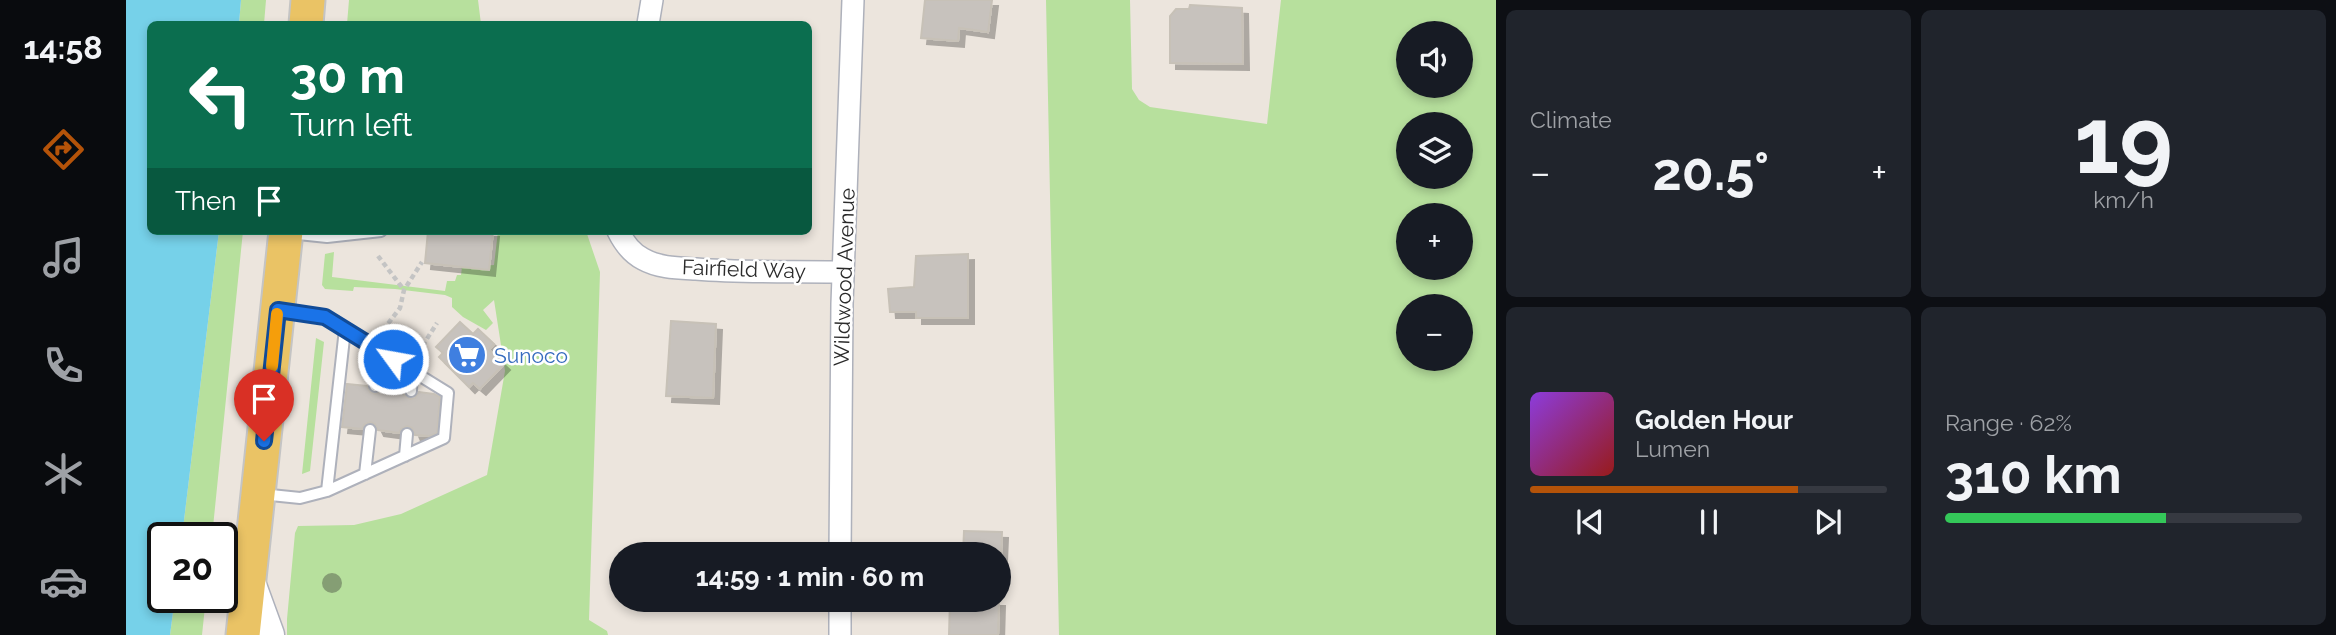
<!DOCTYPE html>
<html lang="en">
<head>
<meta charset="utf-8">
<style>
  :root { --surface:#171b24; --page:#20242c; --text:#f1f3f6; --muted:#9ea1a6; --line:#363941; --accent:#b45309 }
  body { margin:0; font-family:Raleway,sans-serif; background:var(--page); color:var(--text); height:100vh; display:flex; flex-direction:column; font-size:26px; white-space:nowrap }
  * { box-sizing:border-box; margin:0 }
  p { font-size:23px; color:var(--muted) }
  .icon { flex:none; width:38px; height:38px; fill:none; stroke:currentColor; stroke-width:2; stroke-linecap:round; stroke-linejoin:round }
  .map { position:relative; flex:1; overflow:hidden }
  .drawer { display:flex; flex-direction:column; gap:10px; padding:10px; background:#0d0f14; width:840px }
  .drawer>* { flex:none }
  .hud { position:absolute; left:21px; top:21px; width:665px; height:214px; border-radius:10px; box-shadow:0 4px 10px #0003; background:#0b6e4f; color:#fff; overflow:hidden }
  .fabs { position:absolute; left:1270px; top:21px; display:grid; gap:14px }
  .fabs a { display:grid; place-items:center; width:77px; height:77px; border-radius:50%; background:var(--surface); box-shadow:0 4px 10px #0003; font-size:35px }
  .speed { position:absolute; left:21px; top:522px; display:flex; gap:14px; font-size:35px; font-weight:700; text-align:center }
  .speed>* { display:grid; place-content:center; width:91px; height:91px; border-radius:50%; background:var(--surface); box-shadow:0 4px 10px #0003; line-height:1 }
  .speed .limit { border:4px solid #111; border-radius:10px; background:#fff; color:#111 }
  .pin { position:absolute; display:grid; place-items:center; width:60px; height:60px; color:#fff; margin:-72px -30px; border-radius:50% 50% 50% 0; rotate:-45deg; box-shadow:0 0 7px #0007 }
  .pin .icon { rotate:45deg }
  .me { position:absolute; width:77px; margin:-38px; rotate:302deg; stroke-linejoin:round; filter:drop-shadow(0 0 5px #0008) }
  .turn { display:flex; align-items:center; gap:24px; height:147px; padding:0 28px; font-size:32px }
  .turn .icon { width:91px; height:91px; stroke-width:2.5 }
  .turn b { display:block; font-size:49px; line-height:60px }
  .then { display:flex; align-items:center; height:66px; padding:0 28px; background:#0003; gap:14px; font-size:26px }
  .big { font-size:52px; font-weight:700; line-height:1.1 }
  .drawer .tile { flex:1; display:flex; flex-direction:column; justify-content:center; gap:10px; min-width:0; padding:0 24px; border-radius:10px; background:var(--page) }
  .drawer .dial { align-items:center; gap:0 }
  .dial b { font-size:91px; line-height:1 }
  .song { display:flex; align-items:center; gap:21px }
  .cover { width:84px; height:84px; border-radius:10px; background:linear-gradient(135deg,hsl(270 70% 55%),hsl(0 70% 35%)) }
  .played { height:7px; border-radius:4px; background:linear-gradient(90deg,var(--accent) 75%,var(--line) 75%) }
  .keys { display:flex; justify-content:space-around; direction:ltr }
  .heat { display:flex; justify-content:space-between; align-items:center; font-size:38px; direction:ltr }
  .charge { height:10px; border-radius:5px; background:linear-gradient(90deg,#34c759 62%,var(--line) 0) }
  .drawer .tiles { flex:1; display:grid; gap:10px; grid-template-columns:repeat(2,1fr) }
  .trip { position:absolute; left:483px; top:542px; width:402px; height:70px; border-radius:35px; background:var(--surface); box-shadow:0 4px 10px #0003; font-weight:700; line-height:70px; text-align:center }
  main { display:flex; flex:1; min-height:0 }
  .tab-bar { display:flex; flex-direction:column; width:126px; justify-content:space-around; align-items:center; background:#090b0e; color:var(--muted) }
  .tab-bar .icon { width:49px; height:49px }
  .tab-bar .on { color:var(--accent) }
  .tab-bar b { font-size:32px; color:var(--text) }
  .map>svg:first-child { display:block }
  .green { fill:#b7e09d; fill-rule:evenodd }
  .water { fill:#76d1e9 }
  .building { fill:#c7c2bd; stroke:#c7c1b7; stroke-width:2; filter:url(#shadow) }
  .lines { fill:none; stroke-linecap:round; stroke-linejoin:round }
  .lane-casing { stroke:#aeb1bb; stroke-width:14 }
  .street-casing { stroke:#aeb1bb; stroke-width:24 }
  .secondary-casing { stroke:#aeb1bb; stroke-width:33 }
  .primary-casing { stroke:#c4c4c4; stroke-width:37 }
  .path { stroke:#c4c4c4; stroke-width:4.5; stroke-dasharray:5 3.5; stroke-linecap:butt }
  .lane { stroke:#fff; stroke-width:10 }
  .street { stroke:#fff; stroke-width:21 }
  .secondary { stroke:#fff; stroke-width:30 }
  .primary { stroke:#eac365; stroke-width:33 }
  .tree { fill:#859e74 }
  .route-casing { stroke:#114b97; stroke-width:18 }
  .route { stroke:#1a73e8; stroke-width:12 }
  .slow { stroke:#f59e0b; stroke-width:12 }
  .labels { text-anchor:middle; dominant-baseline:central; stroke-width:5; stroke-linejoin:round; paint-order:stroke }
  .street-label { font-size:21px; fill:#2b2b2b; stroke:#fff }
  .shop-label { font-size:21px; fill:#366cbe; stroke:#fff; text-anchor:start }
</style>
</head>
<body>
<main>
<nav class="tab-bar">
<b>14:58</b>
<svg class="icon on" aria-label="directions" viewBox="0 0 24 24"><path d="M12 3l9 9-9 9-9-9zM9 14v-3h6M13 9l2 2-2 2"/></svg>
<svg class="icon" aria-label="music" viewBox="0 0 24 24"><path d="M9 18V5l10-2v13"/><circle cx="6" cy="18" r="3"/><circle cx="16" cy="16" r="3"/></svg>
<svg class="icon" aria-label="phone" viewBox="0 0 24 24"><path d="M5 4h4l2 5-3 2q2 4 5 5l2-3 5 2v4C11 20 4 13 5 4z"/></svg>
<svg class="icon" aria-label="climate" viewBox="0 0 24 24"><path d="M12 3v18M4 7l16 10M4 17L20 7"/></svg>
<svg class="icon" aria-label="car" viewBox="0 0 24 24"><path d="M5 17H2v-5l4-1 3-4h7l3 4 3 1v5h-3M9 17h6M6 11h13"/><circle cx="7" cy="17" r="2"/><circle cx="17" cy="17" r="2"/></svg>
</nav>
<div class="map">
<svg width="1370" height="635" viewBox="0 0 1370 635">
  <defs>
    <filter id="shadow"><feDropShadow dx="6" dy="6" stdDeviation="0" flood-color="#0004"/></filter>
  </defs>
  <rect width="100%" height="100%" fill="#ece5dd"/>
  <path class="green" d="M115 0H140L138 24H113Z
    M223 0H352L355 24H221Z
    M920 0H1004L1006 89 1013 100 1024 107 1141 124 1155 0H1370V635H933ZM1283 33H1335V86H1283ZM1283 124H1335V177H1283ZM1283 215H1335V268H1283ZM1283 306H1335V359H1283Z
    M93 231H117L86 537H56Z
    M372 231H460L474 272 463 620 481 631 482 635H161V619L169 533 172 526 228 525 275 514 361 475 379 371 368 300 357 310 367 323 360 330 337 317 326 307V298L319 295 269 289 228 287 227 291 199 289 196 285 199 254 208 252 206 277 319 291 321 281H329L331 275H335L336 267 368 265Z
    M190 338 198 342 184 471 176 474Z
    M49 597H80L76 635H44Z"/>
  <path class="water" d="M0 0H115L113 24H24V231H93L56 537H37V597H49L44 635H0Z"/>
  <path class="building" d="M799 0H866L862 32 833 28 832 41 795 38Z
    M1064 5 1116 8 1117 64 1044 63V16L1050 9H1063Z
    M302 231H367L363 270 299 263Z
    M842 254V318H790V312H764L762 289 788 287 790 256Z
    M545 321 590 324 587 398 540 396Z
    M334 322 347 334 352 329 368 344 363 350 378 364 354 389 347 383 343 387 313 357 317 353 310 347Z
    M221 384 241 386 244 392 249 394 255 391 257 387 277 390 278 395 284 399 289 398 293 392 308 394 314 397 311 433 304 436 289 435 286 428 281 426 275 429 273 433 252 430 249 424 244 422 238 425 236 429 216 427Z
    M838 531 876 532 875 555H837Z
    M824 600H873L872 635H823Z"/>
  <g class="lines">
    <defs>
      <path id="lane" d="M163 233 201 237 255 231
        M249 386 253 350
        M285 391 286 371
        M279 456 281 434
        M239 474 244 430
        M201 491 219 329
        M135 494 174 498 201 491 318 438 322 393 199 317 154 311"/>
      <path id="street" d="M522 24 526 0
        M492 231C498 243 505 253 517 259 533 268 552 268 570 269 618 273 668 271 716 272
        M714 555 716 304 727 0
        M714 635V600"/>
      <path id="secondary" d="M123 580 143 635"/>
      <path id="primary" d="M180 24 182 0
        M117 635 160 231"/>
    </defs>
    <use href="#lane" class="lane-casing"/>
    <use href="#street" class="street-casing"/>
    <use href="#secondary" class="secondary-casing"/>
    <use href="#primary" class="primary-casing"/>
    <path class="path" d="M252 256 278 290
      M257 330 274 308 278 290 296 262
      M292 353 311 323"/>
    <use href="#lane" class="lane"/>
    <use href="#street" class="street"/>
    <use href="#secondary" class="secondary"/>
    <use href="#primary" class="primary"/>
  </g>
  <circle class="tree" cx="206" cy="583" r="10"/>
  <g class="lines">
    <defs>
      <path id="route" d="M138 441 152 310 199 317 267 359"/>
    </defs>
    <use href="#route" class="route-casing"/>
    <use href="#route" class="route"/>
    <path class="slow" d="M146 366 151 314"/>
  </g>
  <defs>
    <symbol id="supermarket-disc" viewBox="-11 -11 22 22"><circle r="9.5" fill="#3f7fe0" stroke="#fff"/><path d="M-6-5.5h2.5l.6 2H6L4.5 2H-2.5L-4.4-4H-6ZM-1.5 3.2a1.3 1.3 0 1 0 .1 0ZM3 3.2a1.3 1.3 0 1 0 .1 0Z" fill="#fff"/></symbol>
  </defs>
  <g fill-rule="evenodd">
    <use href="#supermarket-disc" x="319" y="333" width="44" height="44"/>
  </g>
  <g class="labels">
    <g class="street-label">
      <text transform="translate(618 269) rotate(2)">Fairfield Way</text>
      <text transform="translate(718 277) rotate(-88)">Wildwood Avenue</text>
    </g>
    <g class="shop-label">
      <text x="368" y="355">Sunoco</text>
    </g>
  </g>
</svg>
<div class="fabs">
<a><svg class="icon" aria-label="sound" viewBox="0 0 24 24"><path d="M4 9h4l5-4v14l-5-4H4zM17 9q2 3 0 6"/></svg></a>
<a><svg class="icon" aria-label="layers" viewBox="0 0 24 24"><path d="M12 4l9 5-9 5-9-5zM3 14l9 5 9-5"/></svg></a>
<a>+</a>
<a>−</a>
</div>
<div class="speed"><div class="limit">20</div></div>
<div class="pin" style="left:138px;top:441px;background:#d93025"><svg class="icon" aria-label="arrive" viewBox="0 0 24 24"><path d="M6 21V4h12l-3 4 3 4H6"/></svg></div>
<svg class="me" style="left:267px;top:359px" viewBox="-20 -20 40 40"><circle r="17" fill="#1a73e8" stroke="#fff" stroke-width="3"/><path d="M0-11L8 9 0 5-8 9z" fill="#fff"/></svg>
<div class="trip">14:59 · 1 min · 60 m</div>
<div class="hud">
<div class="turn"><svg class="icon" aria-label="left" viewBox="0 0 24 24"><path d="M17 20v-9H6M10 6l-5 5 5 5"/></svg><div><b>30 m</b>Turn left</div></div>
<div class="then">Then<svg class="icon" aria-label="arrive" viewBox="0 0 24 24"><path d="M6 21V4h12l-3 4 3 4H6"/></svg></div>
</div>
</div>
<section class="drawer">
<div class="tiles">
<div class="tile"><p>Climate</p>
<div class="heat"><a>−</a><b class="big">20.5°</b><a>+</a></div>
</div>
<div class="tile dial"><b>19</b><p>km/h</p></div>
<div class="tile">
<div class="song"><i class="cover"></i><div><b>Golden Hour</b><p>Lumen</p></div></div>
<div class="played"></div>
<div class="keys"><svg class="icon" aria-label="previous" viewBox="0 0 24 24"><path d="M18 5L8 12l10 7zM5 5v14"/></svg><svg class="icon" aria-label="pause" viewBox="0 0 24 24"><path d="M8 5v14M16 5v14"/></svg><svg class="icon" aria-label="next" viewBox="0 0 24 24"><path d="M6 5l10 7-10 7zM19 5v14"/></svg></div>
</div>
<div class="tile"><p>Range · 62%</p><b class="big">310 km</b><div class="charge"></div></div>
</div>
</section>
</main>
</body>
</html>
